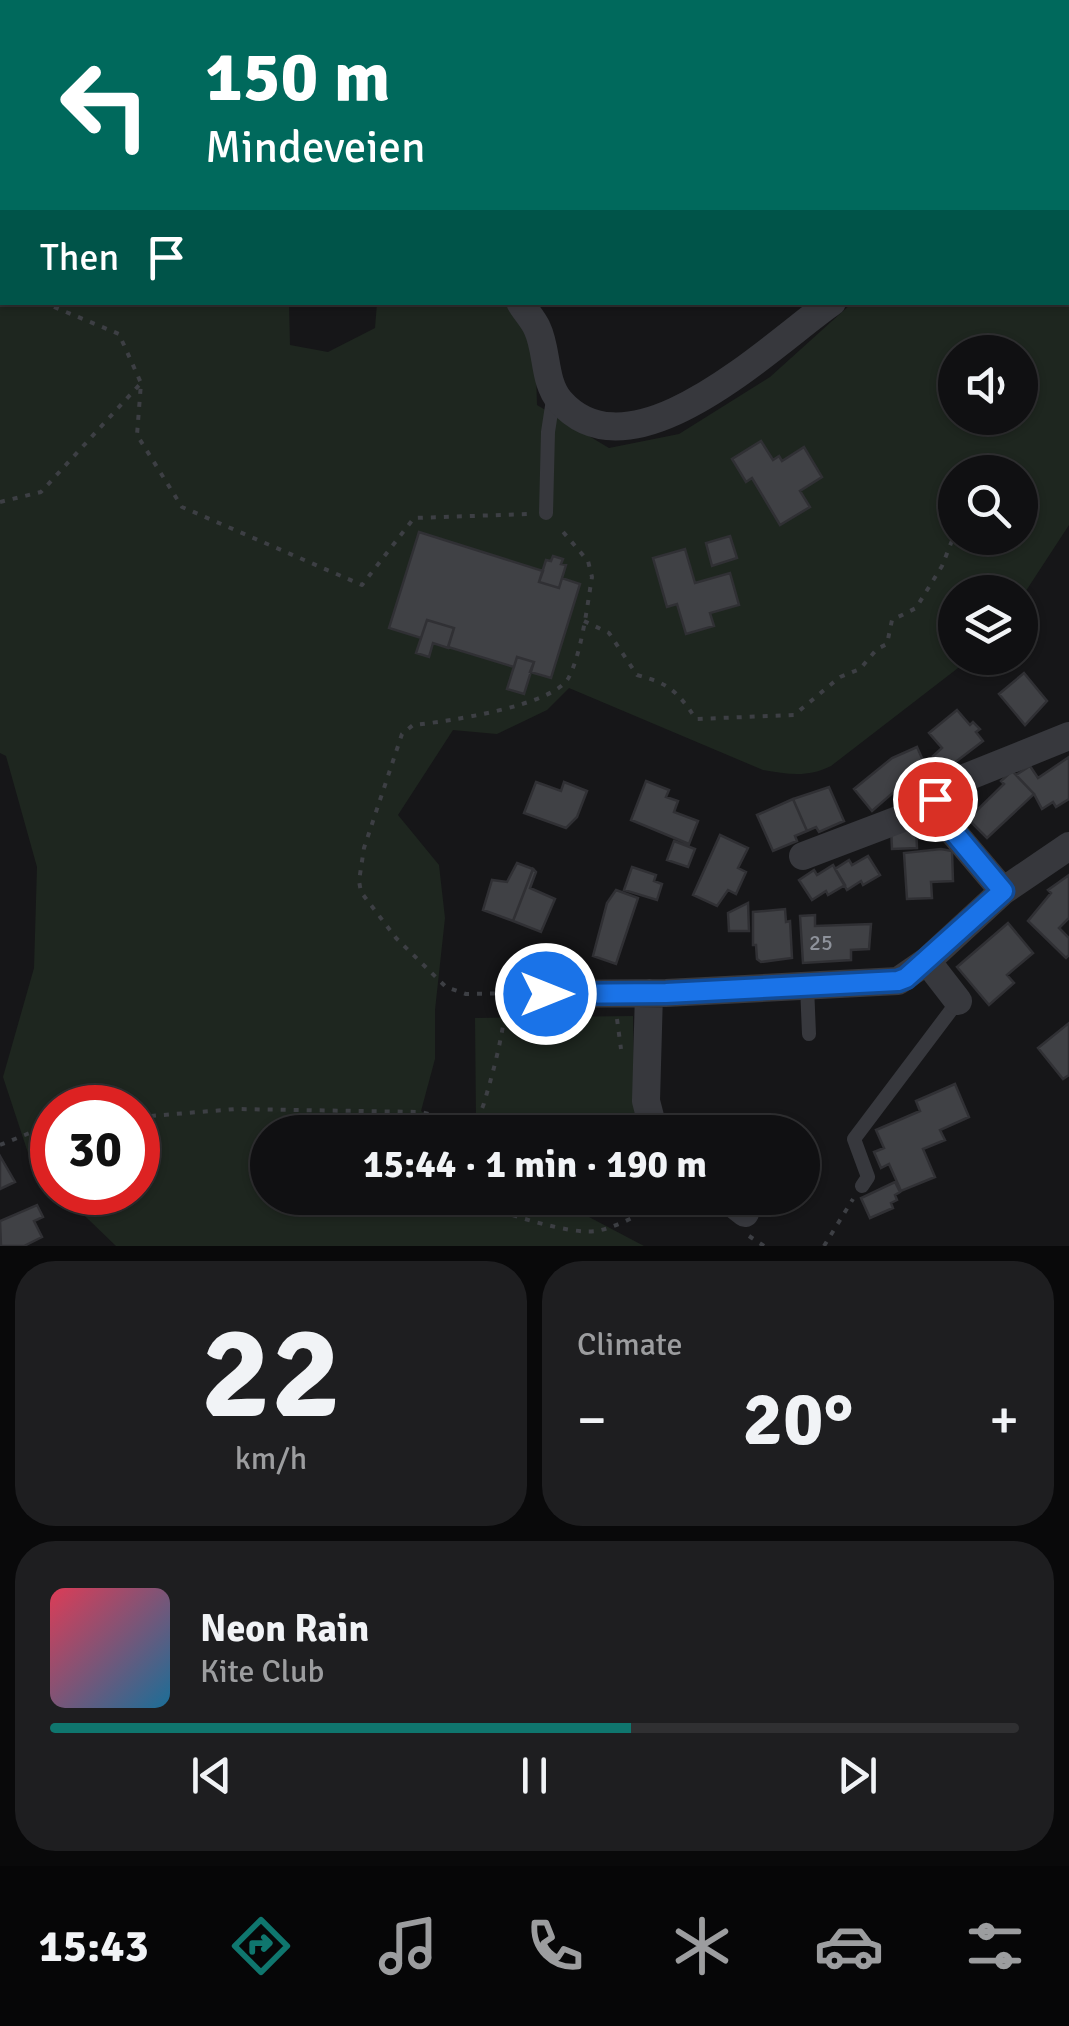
<!DOCTYPE html>
<html lang="en">
<head>
<meta charset="utf-8">
<style>
  :root { --surface:#101012; --page:#1e1e20; --text:#f1f3f6; --muted:#9c9d9f; --line:#303032; --accent:#0f766e }
  body { margin:0; font-family:Signika,sans-serif; background:var(--page); color:var(--text); height:100vh; display:flex; flex-direction:column; font-size:38px; white-space:nowrap }
  * { box-sizing:border-box; margin:0 }
  p { font-size:32px; color:var(--muted) }
  .icon { flex:none; width:55px; height:55px; fill:none; stroke:currentColor; stroke-width:2; stroke-linecap:round; stroke-linejoin:round }
  .map { position:relative; height:1246px; overflow:hidden }
  .sheet { display:flex; flex-direction:column; gap:15px; padding:15px; background:#09090a; flex:1 }
  .sheet>* { flex:none }
  .banner { position:absolute; left:0px; top:0px; width:1070px; height:305px; box-shadow:0 2px 8px #0004,0 0 0 2px var(--line); background:#00695c; color:#fff; overflow:hidden }
  .tools { position:absolute; left:938px; top:335px; display:grid; gap:20px }
  .tools a { display:grid; place-items:center; width:100px; height:100px; border-radius:50%; background:var(--surface); box-shadow:0 2px 8px #0004,0 0 0 2px var(--line); font-size:50px }
  .speed { position:absolute; left:30px; top:1085px; display:flex; gap:20px; font-size:50px; font-weight:700; text-align:center }
  .speed>* { display:grid; place-content:center; width:130px; height:130px; border-radius:50%; background:var(--surface); box-shadow:0 2px 8px #0004,0 0 0 2px var(--line); line-height:1 }
  .speed .limit { border:15px solid #d22; background:#fff; color:#111 }
  .pin { position:absolute; display:grid; place-items:center; width:85px; height:85px; color:#fff; margin:-42px; border:5px solid #fff; border-radius:50%; box-shadow:0 2px 10px #0007 }
  .me { position:absolute; width:110px; margin:-55px; rotate:90deg; stroke-linejoin:round; filter:drop-shadow(0 0 8px #0008) }
  .turn { display:flex; align-items:center; gap:35px; height:210px; padding:0 40px; font-size:45px }
  .turn .icon { width:130px; height:130px; stroke-width:2.5 }
  .turn b { display:block; font-size:70px; line-height:85px }
  .then { display:flex; align-items:center; height:95px; padding:0 40px; background:#0003; gap:20px; font-size:38px }
  .big { font-size:75px; font-weight:800; line-height:1.1 }
  .sheet .tile { flex:1; display:flex; flex-direction:column; justify-content:center; gap:15px; min-width:0; padding:0 35px; border-radius:40px; background:var(--page) }
  .sheet .dial { align-items:center; gap:0 }
  .dial b { font-size:130px; line-height:1 }
  .song { display:flex; align-items:center; gap:30px }
  .cover { width:120px; height:120px; border-radius:15px; background:linear-gradient(135deg,hsl(350 70% 55%),hsl(200 70% 35%)) }
  .played { height:10px; border-radius:5px; background:linear-gradient(90deg,var(--accent) 60%,var(--line) 60%) }
  .keys { display:flex; justify-content:space-around; direction:ltr }
  .heat { display:flex; justify-content:space-between; align-items:center; font-size:55px; direction:ltr }
  .sheet .tiles { flex:1; display:grid; gap:15px; grid-template-columns:1fr 1fr }
  .tile:last-child { grid-column:span 2 }
  .trip { position:absolute; left:250px; top:1115px; width:570px; height:100px; border-radius:50px; background:var(--surface); box-shadow:0 2px 8px #0004,0 0 0 2px var(--line); font-weight:800; line-height:100px; text-align:center }
  .menu { display:flex; height:160px; justify-content:space-around; align-items:center; background:#060607; color:var(--muted) }
  .menu .icon { width:70px; height:70px }
  .menu .current { color:var(--accent) }
  .menu b { font-size:45px; color:var(--text) }
  .map>svg:first-child { display:block }
  .green { fill:#1e261f; fill-rule:evenodd }
  .building { fill:#404145; stroke:#303034; stroke-width:2.5 }
  .lines { fill:none; stroke-linecap:round; stroke-linejoin:round }
  .path { stroke:#3d3f44; stroke-width:4; stroke-dasharray:5 8; stroke-linecap:butt }
  .lane { stroke:#37383d; stroke-width:14 }
  .street { stroke:#37383d; stroke-width:28 }
  .route-casing { stroke:#114b97; stroke-width:25 }
  .route { stroke:#1a73e8; stroke-width:18 }
  .labels { text-anchor:middle; dominant-baseline:central; stroke-width:10; stroke-linejoin:round; paint-order:stroke }
  .number-label { font-size:22px; fill:#8e929b }
</style>
</head>
<body>
<div class="map">
<svg width="1069" height="1246" viewBox="0 0 1069 1246">
  <rect width="100%" height="100%" fill="#161618"/>
  <path class="green" d="M0 0 96 2H2V302L289 303 290 345 328 352 375 328 377 303H534L537 405 609 448 679 434 770 377 852 303 1068 302V2H920L1069 0V525L1020 600V592H955V658H971L831 766C807 778 788 774 763 770L569 688 547 710 497 734 453 730 398 815 439 865 445 918 435 1010V1059L421 1111 450 1132H268V1198H553L644 1246H116L61 1193 138 1192V1108H52V1185L32 1165 3 1077 34 968 37 867 6 756 0 753ZM955 352H1020V418H955ZM955 472H1020V538H955Z
    M633 1016 635 1117 476 1120 475 1018Z"/>
  <path class="building" d="M761 441 773 460 779 456 782 461 804 447 822 477 800 491 810 507 780 525 752 478 746 482 732 459Z
    M419 532 543 571 539 582 559 588 562 578 580 584 551 678 530 672 534 662 517 657 514 667 448 647 454 628 427 620 421 638 389 628Z
    M730 536 737 558 712 566 706 543Z
    M685 549 695 583 730 573 739 605 710 613 714 626 686 634 677 604 667 607 653 558Z
    M553 556 563 559 561 564 566 565 559 588 539 582 546 560 551 561Z
    M427 620 454 628 448 648 433 643 429 657 416 653Z
    M517 657 534 662 524 694 507 689Z
    M1024 673 1047 701 1025 725 999 694Z
    M957 710 970 725 973 722 980 729 976 732 983 741 945 770 933 756 942 748 929 733Z
    M917 747 925 765 872 811 854 789 892 758Z
    M1069 757V799L1056 807 1053 802 1042 809 1034 794 1016 775 1030 766 1038 778Z
    M1012 771 1034 794 987 838 968 819 1004 784 1001 781Z
    M646 781 669 790 666 797 678 801 674 812 698 821 689 844 631 820Z
    M536 782 561 791 564 782 587 791 577 817 566 828 524 813Z
    M829 787 844 821 819 832 816 827 807 831 793 799Z
    M793 799 807 831 795 836 797 841 773 851 757 815Z
    M916 825 917 848 892 849 891 828Z
    M720 835 748 848 738 868 746 872 736 894 728 890 717 906 693 895Z
    M674 841 695 849 688 867 667 860Z
    M941 849 952 851 953 881 931 882 932 898 907 899 904 853Z
    M868 856 880 875 863 885 861 881 847 890 835 869 849 860 852 865Z
    M517 863 533 869 513 921 483 910 492 880 507 882Z
    M833 865 845 885 828 895 826 891 812 900 799 880 814 870 817 875Z
    M632 867 656 875 654 881 662 884 657 900 624 890Z
    M533 869 536 872 530 888 555 899 541 932 513 921Z
    M1069 875V918L1059 928 1069 938V955L1066 958 1028 921 1051 893 1048 890Z
    M616 890 638 898 616 964 593 956 607 903Z
    M748 903 749 931H729L728 913Z
    M785 909 786 922 790 921 792 958 761 962 757 959 756 945H753V912Z
    M815 915V926L871 924 869 949 851 950V960L803 963 800 916Z
    M1008 923 1033 953 1007 975 1014 983 989 1005 957 967Z
    M1069 1023V1075L1063 1079 1038 1048Z
    M955 1084 969 1117 940 1130 945 1140 923 1149 935 1177 901 1191 889 1164 881 1168 874 1152 884 1148 876 1130 920 1111 916 1101Z
    M0 1156 15 1182 0 1189Z
    M895 1182 900 1192 895 1195 897 1200 891 1203 893 1208 870 1218 861 1198Z
    M37 1205 43 1217 34 1221 42 1237 24 1246H1L0 1221Z"/>
  <g class="lines">
    <path class="path" d="M0 286 2 287
      M42 302 119 334 141 383 137 435 182 507 362 585 414 518 529 514
      M0 502 41 492 141 383
      M584 621 609 633 637 675C670 684 677 691 696 719L794 715 840 677 860 669 877 649 887 644 892 620 916 608 942 566 955 533
      M521 993 466 994 446 987 396 938 361 892 359 881 364 848 402 734 413 725C444 722 555 706 569 677 582 651 587 607 592 577L588 561 558 526
      M617 1019 621 1049
      M138 1117 236 1109 421 1112 472 1126
      M473 1132C473 1121 481 1114 484 1103 495 1066 504 1032 507 993
      M0 1145 52 1124
      M480 1198 481 1203C505 1214 570 1235 596 1231 615 1228 637 1215 655 1207L663 1209 683 1198
      M691 1198 703 1206
      M749 1236 764 1246
      M824 1246 853 1199"/>
    <path class="lane" d="M546 513 548 432 554 393
      M807 986 809 1034
      M862 1186 868 1177 854 1139 958 1001"/>
    <path class="street" d="M549 0V2
      M520 302C525 311 533 319 537 328 548 351 543 381 560 401 632 483 772 344 832 302
      M932 807 1003 891
      M803 856 932 807 940 792 952 783 1069 736
      M927 961 958 1001
      M649 993 646 1101 654 1132
      M546 994 666 993 898 981 927 961 1003 891 1069 846
      M726 1198 745 1213"/>
  </g>
  <g class="lines">
    <defs>
      <path id="route" d="M546 994 666 993 898 981 906 978 1003 891 932 806 935 799"/>
    </defs>
    <use href="#route" class="route-casing"/>
    <use href="#route" class="route"/>
  </g>
  <g class="labels">
    <g class="number-label">
      <text x="821" y="942">25</text>
    </g>
  </g>
</svg>
<div class="tools">
<a><svg class="icon" aria-label="sound" viewBox="0 0 24 24"><path d="M4 9h4l5-4v14l-5-4H4zM17 9q2 3 0 6"/></svg></a>
<a><svg class="icon" aria-label="search" viewBox="0 0 24 24"><circle cx="10" cy="10" r="6"/><path d="M15 15l6 6"/></svg></a>
<a><svg class="icon" aria-label="layers" viewBox="0 0 24 24"><path d="M12 4l9 5-9 5-9-5zM3 14l9 5 9-5"/></svg></a>
</div>
<div class="speed"><div class="limit">30</div></div>
<div class="pin" style="left:935px;top:799px;background:#d93025"><svg class="icon" aria-label="arrive" viewBox="0 0 24 24"><path d="M6 21V4h12l-3 4 3 4H6"/></svg></div>
<svg class="me" style="left:546px;top:994px" viewBox="-20 -20 40 40"><circle r="17" fill="#1a73e8" stroke="#fff" stroke-width="3"/><path d="M0-11L8 9 0 5-8 9z" fill="#fff"/></svg>
<div class="trip">15:44 · 1 min · 190 m</div>
<div class="banner">
<div class="turn"><svg class="icon" aria-label="left" viewBox="0 0 24 24"><path d="M17 20v-9H6M10 6l-5 5 5 5"/></svg><div><b>150 m</b>Mindeveien</div></div>
<div class="then">Then<svg class="icon" aria-label="arrive" viewBox="0 0 24 24"><path d="M6 21V4h12l-3 4 3 4H6"/></svg></div>
</div>
</div>
<section class="sheet">
<div class="tiles">
<div class="tile dial"><b>22</b><p>km/h</p></div>
<div class="tile"><p>Climate</p>
<div class="heat"><a>−</a><b class="big">20°</b><a>+</a></div>
</div>
<div class="tile">
<div class="song"><i class="cover"></i><div><b>Neon Rain</b><p>Kite Club</p></div></div>
<div class="played"></div>
<div class="keys"><svg class="icon" aria-label="previous" viewBox="0 0 24 24"><path d="M18 5L8 12l10 7zM5 5v14"/></svg><svg class="icon" aria-label="pause" viewBox="0 0 24 24"><path d="M8 5v14M16 5v14"/></svg><svg class="icon" aria-label="next" viewBox="0 0 24 24"><path d="M6 5l10 7-10 7zM19 5v14"/></svg></div>
</div>
</div>
</section>
<nav class="menu">
<b>15:43</b>
<svg class="icon current" aria-label="directions" viewBox="0 0 24 24"><path d="M12 3l9 9-9 9-9-9zM9 14v-3h6M13 9l2 2-2 2"/></svg>
<svg class="icon" aria-label="music" viewBox="0 0 24 24"><path d="M9 18V5l10-2v13"/><circle cx="6" cy="18" r="3"/><circle cx="16" cy="16" r="3"/></svg>
<svg class="icon" aria-label="phone" viewBox="0 0 24 24"><path d="M5 4h4l2 5-3 2q2 4 5 5l2-3 5 2v4C11 20 4 13 5 4z"/></svg>
<svg class="icon" aria-label="climate" viewBox="0 0 24 24"><path d="M12 3v18M4 7l16 10M4 17L20 7"/></svg>
<svg class="icon" aria-label="car" viewBox="0 0 24 24"><path d="M5 17H2v-5l4-1 3-4h7l3 4 3 1v5h-3M9 17h6M6 11h13"/><circle cx="7" cy="17" r="2"/><circle cx="17" cy="17" r="2"/></svg>
<svg class="icon" aria-label="filters" viewBox="0 0 24 24"><path d="M4 7h16M4 17h16"/><circle cx="9" cy="7" r="2"/><circle cx="15" cy="17" r="2"/></svg>
</nav>
</body>
</html>
